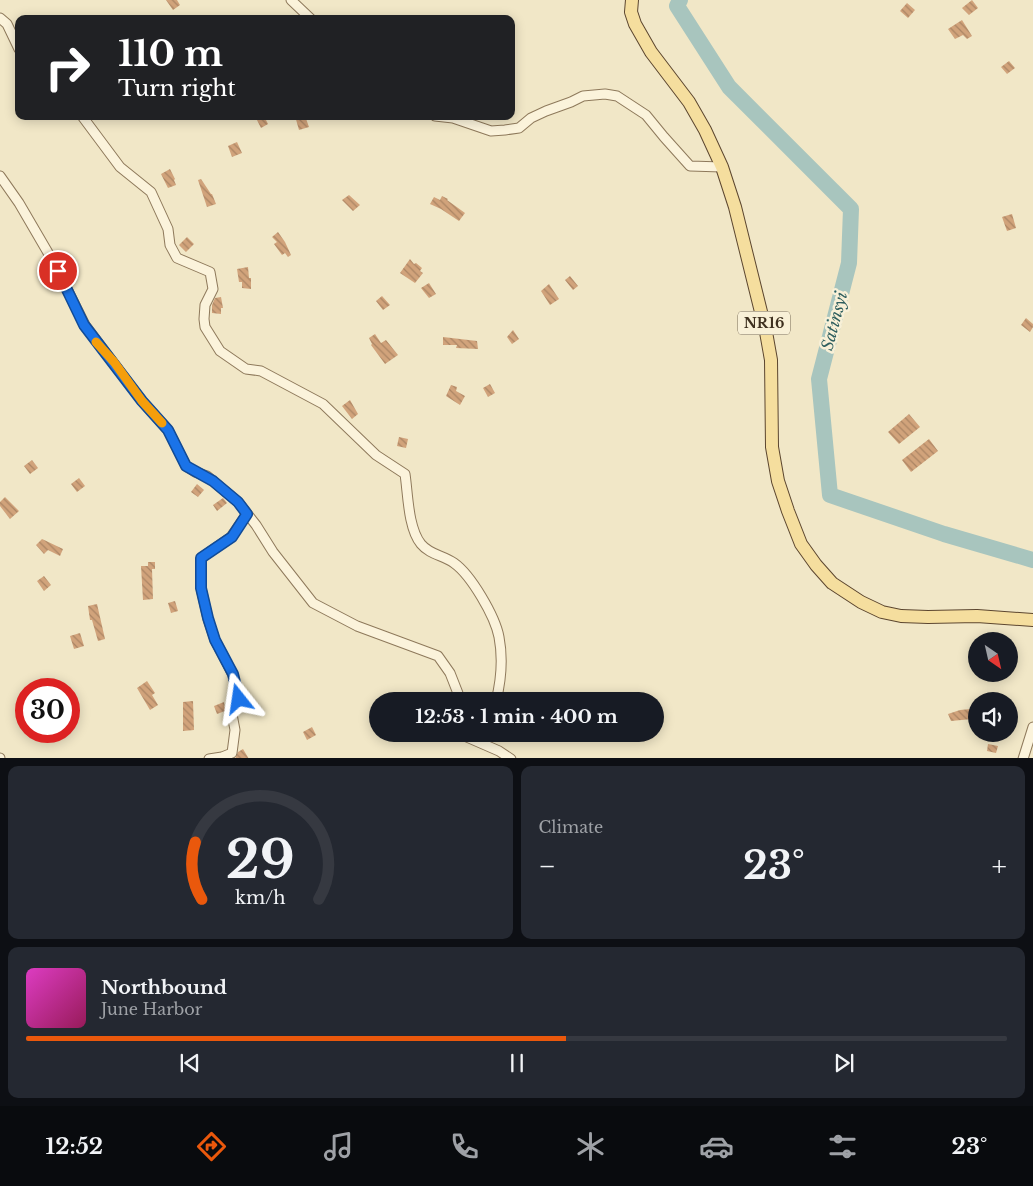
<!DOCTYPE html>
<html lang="en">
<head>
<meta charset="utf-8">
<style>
  :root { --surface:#171b24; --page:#242831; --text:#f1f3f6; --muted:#9ea1a6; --line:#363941; --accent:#ea580c }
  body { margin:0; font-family:"Libre Baskerville",serif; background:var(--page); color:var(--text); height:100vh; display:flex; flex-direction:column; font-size:19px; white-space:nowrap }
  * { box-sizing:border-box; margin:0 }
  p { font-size:16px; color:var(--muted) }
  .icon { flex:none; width:28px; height:28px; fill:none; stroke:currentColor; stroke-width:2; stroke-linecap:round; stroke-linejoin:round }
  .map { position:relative; height:758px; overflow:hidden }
  .sheet { display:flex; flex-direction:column; gap:8px; padding:8px; background:#0d0f14; flex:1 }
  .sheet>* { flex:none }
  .banner { position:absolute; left:15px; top:15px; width:500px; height:105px; border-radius:10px; box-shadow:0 2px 12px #0003; background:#202124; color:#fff; overflow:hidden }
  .needle { width:32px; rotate:146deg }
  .fabs { position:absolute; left:968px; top:632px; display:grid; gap:10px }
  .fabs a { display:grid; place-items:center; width:50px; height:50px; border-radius:50%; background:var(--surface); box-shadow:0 2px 12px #0003; font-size:25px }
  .speed { position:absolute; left:15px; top:678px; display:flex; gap:10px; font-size:25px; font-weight:700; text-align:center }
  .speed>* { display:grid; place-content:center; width:65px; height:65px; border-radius:50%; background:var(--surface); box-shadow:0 2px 12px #0003; line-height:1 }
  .speed .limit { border:8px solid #d22; background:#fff; color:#111 }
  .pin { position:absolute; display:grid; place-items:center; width:42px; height:42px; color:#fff; margin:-21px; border:2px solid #fff; border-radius:50%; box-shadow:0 1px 5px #0007 }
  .me { position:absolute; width:55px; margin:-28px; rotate:345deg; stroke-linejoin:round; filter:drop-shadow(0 0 4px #0008) }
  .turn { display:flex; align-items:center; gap:18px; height:105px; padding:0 20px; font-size:22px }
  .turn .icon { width:65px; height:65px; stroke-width:2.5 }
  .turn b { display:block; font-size:35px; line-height:42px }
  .big { font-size:38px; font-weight:800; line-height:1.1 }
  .sheet .tile { flex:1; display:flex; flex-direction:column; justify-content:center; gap:8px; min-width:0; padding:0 18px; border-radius:10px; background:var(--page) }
  .sheet .dial { align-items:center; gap:0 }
  .dial svg { height:130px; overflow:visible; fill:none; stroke:var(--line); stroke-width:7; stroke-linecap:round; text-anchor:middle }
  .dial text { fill:var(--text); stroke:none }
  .song { display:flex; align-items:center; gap:15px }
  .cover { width:60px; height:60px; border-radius:8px; background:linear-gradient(135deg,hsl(310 70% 55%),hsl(330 70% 35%)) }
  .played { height:5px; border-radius:2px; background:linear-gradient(90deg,var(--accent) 55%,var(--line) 55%) }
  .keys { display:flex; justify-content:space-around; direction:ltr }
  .heat { display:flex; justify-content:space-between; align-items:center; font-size:28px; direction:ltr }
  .sheet .tiles { flex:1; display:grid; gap:8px; grid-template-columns:1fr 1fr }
  .tile:last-child { grid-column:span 2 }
  .trip { position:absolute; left:369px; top:692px; width:295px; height:50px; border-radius:25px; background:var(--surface); box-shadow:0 2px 12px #0003; font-weight:800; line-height:50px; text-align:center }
  .menu { display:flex; height:80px; justify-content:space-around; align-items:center; background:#090b0e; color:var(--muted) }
  .menu .icon { width:35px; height:35px }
  .menu .on { color:var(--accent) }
  .menu b { font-size:22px; color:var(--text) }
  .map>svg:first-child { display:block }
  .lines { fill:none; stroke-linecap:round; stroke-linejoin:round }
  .river { stroke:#a8c5be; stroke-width:16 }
  .building { fill:url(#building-back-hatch) }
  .street-casing { stroke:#8e795b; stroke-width:11 }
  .primary-casing { stroke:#5c462f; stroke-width:14 }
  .street { stroke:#fbf3db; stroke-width:9 }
  .primary { stroke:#f5de9e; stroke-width:12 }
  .route-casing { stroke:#114b97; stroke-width:12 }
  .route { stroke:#1a73e8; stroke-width:9 }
  .slow { stroke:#f59e0b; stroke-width:9 }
  .labels { text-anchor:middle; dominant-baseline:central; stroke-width:5; stroke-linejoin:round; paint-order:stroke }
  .shield { fill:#f8f0d7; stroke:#766a56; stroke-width:1 }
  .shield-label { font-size:14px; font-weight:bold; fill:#3e301f }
  .water-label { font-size:16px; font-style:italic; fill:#2e5e5e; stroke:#f8f0d7 }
</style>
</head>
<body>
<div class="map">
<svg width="1033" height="759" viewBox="0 0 1033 759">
  <defs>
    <pattern id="building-back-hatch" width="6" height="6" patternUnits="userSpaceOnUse" patternTransform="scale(1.25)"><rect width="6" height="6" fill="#d1a37b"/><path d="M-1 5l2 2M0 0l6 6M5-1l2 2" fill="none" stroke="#ab8564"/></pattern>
  </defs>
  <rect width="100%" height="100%" fill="#f1e7c7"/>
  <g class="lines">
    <path class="river" d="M680 0 677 6 729 87 851 209 849 263 819 379 830 495 944 534 1033 560"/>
  </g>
  <path class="building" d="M166 0H177L180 5 173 10Z
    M972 0 978 8 969 15 962 8Z
    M907 3 915 10 908 18 900 11Z
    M962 20 972 36 967 39 963 35 955 39 948 29Z
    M1009 61 1015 68 1007 74 1001 67Z
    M255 116H264L268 124 261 128Z
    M295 116H305L309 127 299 130Z
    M237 142 242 153 232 157 228 146Z
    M170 169 175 179 174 180 176 185 168 188 161 174Z
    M201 179 211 194H212L216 204 207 207 198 180Z
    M349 195 360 205 353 211 342 200Z
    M442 196 448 199 447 200 465 213 459 221 441 209 430 204 434 197 440 200Z
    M1012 214 1016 228 1007 231 1002 217Z
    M278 232 285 242 291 255 288 257 285 253 282 255 274 244 277 242 272 237Z
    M187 237 194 244 186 252 179 245Z
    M410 259 414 264 416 263 422 268 420 271 423 273 415 283 400 273Z
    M248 267 249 278H251V289L242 288V282H239L237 269Z
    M570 276 578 286 573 290 565 280Z
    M429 283 436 294 429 298 421 288Z
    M549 284 559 299 550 305 541 291Z
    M382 296 390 305 383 310 376 301Z
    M221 297 223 308H221V314L212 313V305L215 298Z
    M1026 318 1033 324V327L1030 332 1021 325Z
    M513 330 519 339 512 344 507 337Z
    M375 334 381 343 386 340 398 355 385 364 371 345 372 344 369 338Z
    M443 337 477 341 478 349 456 348 457 345H443Z
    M490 384 495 393 488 397 483 388Z
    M451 385 457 387 456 391 465 396 460 405 446 396Z
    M350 400 358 414 352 419 342 406Z
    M909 414 920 427 899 444 888 432Z
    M399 437 408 439 406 448 397 446Z
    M929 439 938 451 911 472 902 460Z
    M32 460 38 468 30 474 24 466Z
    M79 478 85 486 77 492 71 484Z
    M197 484 204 490 198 497 191 492Z
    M5 497 19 511 10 519 0 506V502Z
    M223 498 227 503 217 511 213 505Z
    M42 539 63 549 60 556 48 550 44 554 36 545Z
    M148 562H155V569H152L153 599 143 600 141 566H148Z
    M44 576 51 585 44 591 37 581Z
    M175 601 178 611 171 613 168 603Z
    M97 604 105 639 98 641 92 620H90L88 606Z
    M80 633 84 646 74 649 70 636Z
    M147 681 155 693 152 695 158 705 150 710 137 688Z
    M193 701 194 730 183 731V702Z
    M224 702 225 711 217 714 214 706Z
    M971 709 972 719 951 721 948 714 960 710Z
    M312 727 316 735 307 740 303 732Z
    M988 744 998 746 996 753 987 751Z
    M243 749 249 759H235L238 752Z"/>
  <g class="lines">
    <defs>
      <path id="street" d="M291 0 311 19
        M0 18 7 24 19 49
        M82 116 120 167 151 192 168 229 170 245 177 258 210 272 213 289 205 305 204 319 205 327 220 351 246 369 261 371 323 404 376 455 405 474C408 494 408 528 421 544 430 555 443 555 454 563 471 575 495 616 499 637 503 658 501 681 496 701
        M435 116 453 118 491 131 505 130 519 128 531 118 546 111 571 102 583 96 605 94 617 96 646 115 664 137 690 166 722 167
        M0 176 19 203 54 263 85 325 142 401 168 430 186 466 195 472 207 476 238 502 256 525 273 552 313 603 357 626 438 656 450 673 461 701
        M460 734 499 751 511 759
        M0 758V759
        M209 759 222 757 232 753 235 730 231 709 239 699 233 675 215 640 208 619 201 588V558L231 537 247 514
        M1023 759 1033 727"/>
      <path id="primary" d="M632 0 631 12 635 24 651 52 689 102 705 130 722 167 735 207 766 332 771 360 772 447 778 481 788 511 801 544 816 565 832 583 861 602 882 612 901 616 928 617 977 616 1033 620"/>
    </defs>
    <use href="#street" class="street-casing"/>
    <use href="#primary" class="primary-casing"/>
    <use href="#street" class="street"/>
    <use href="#primary" class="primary"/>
  </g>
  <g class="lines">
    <defs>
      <path id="route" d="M58 271 84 325 142 401 168 430 186 466 213 481 238 502 247 514 232 537 201 558V588L208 618 215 640 233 674 239 699"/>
    </defs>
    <use href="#route" class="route-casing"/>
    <use href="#route" class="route"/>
    <path class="slow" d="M96 342 114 362 142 401 162 423"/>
  </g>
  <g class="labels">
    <rect class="shield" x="738" y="311.5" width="52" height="23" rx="4"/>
    <g class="shield-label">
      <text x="764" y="323">NR16</text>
    </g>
    <g class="water-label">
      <text transform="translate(834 321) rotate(-75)">Satinsyi</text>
    </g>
  </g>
</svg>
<div class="fabs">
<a><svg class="needle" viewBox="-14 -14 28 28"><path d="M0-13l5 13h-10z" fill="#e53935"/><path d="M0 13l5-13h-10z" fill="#9ea1a6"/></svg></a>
<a><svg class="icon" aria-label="sound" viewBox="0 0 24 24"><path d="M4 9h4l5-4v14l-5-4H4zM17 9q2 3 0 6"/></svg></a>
</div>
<div class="speed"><div class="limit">30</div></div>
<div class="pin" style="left:58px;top:271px;background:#d93025"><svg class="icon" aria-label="arrive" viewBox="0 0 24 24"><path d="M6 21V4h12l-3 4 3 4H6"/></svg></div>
<svg class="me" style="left:239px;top:699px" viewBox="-20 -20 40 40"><path d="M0-17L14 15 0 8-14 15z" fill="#1a73e8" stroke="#fff" stroke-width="4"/></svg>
<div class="trip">12:53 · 1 min · 400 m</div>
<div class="banner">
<div class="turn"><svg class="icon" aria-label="right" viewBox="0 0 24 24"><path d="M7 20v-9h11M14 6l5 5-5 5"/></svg><div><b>110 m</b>Turn right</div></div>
</div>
</div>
<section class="sheet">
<div class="tiles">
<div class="tile dial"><svg viewBox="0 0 100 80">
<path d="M14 69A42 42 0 1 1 86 69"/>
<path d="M14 69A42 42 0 0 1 10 34" stroke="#ea580c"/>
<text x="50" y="56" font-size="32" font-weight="700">29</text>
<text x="50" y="72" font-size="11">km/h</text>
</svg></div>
<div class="tile"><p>Climate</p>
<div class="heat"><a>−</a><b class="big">23°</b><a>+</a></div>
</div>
<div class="tile">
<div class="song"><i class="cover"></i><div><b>Northbound</b><p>June Harbor</p></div></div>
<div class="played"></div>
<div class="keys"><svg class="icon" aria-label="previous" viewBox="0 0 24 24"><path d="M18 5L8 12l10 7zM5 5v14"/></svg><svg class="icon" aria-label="pause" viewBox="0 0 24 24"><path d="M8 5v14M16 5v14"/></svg><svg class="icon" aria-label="next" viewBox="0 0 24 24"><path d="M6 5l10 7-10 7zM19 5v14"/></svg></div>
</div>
</div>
</section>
<nav class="menu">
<b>12:52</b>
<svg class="icon on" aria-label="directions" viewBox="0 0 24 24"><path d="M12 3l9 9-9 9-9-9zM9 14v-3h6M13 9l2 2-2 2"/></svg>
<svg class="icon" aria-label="music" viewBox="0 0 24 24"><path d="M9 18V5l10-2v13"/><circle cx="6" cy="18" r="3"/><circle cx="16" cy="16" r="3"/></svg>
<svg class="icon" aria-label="phone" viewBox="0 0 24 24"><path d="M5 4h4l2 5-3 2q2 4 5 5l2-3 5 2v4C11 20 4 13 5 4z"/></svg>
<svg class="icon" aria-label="climate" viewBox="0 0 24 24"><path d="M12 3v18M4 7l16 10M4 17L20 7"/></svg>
<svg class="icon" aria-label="car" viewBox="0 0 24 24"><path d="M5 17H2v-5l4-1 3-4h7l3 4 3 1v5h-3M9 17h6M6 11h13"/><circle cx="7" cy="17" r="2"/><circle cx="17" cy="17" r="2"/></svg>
<svg class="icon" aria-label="filters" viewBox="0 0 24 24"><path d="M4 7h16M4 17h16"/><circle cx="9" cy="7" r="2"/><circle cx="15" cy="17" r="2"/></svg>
<b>23°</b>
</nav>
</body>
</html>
